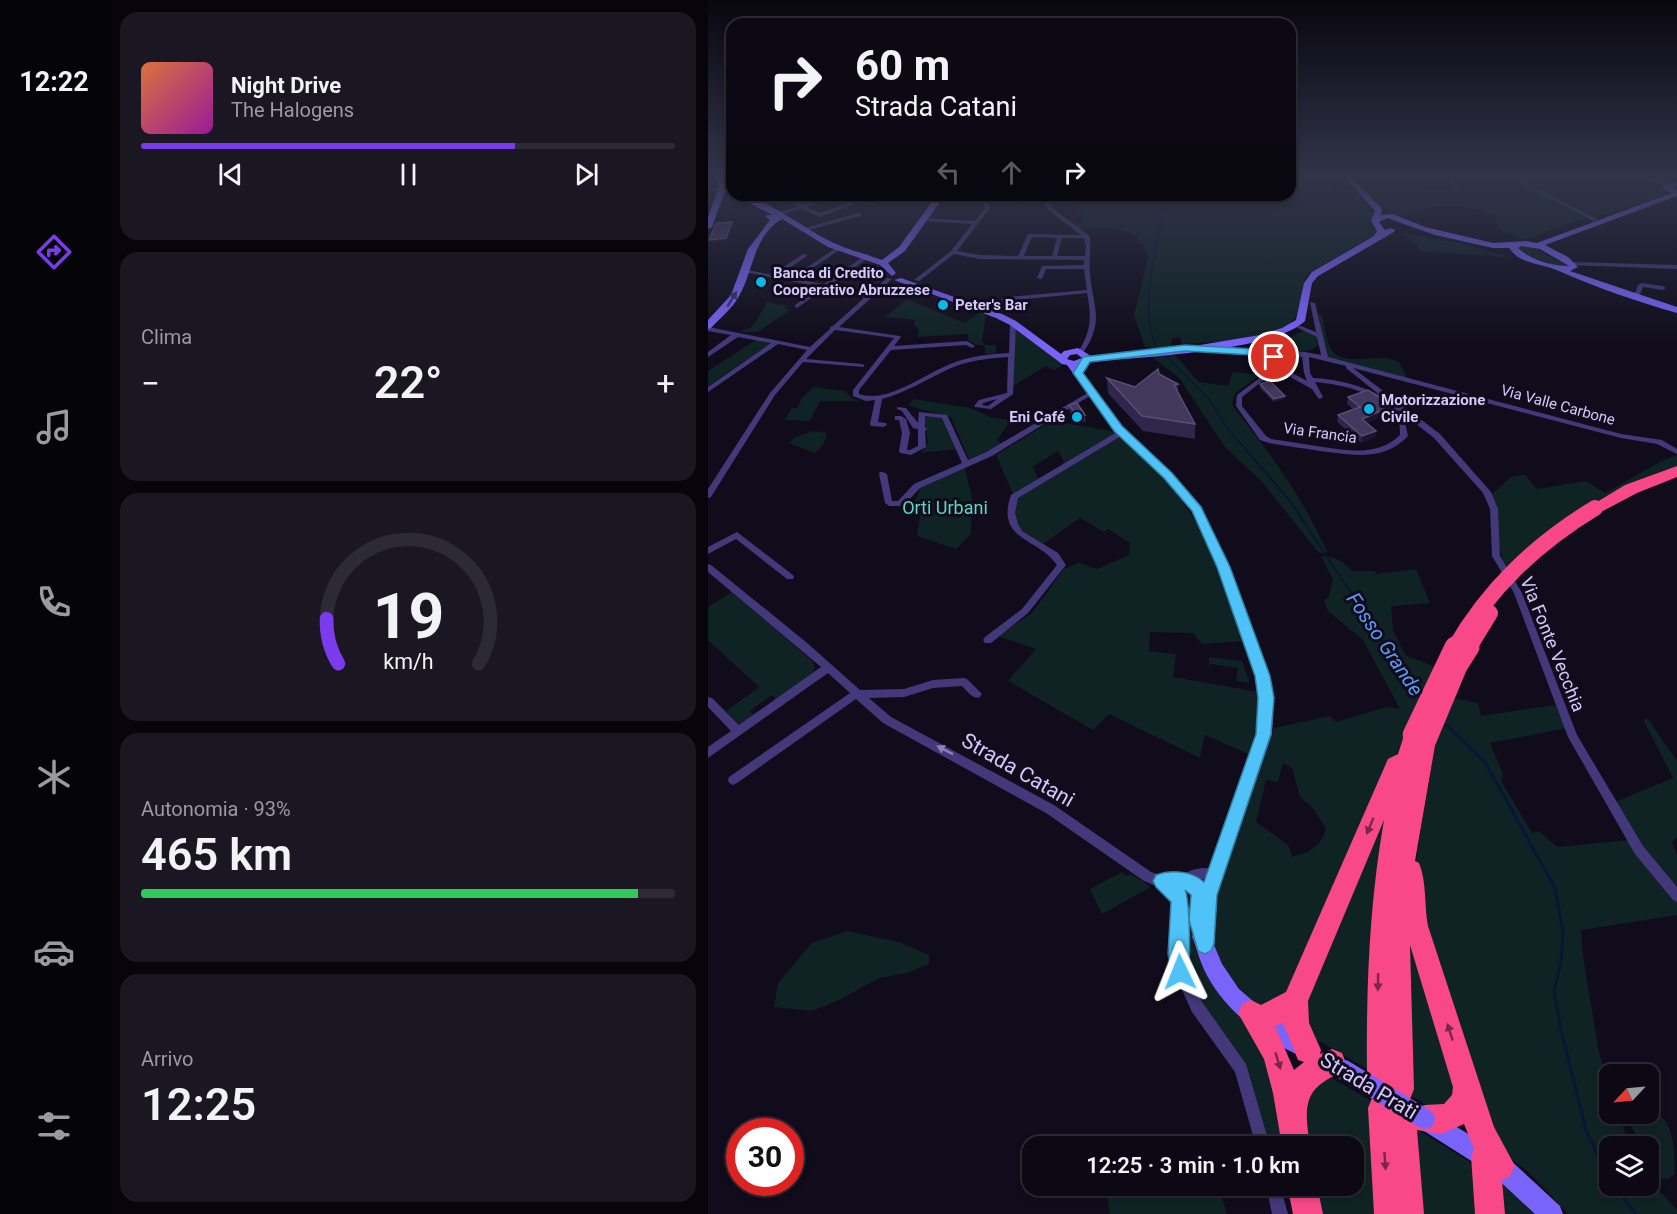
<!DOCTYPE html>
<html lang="it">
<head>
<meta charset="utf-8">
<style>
  :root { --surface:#0c0914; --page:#1a1722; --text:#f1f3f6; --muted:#9a9aa0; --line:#2c2a34; --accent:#7c3aed }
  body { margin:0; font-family:Roboto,sans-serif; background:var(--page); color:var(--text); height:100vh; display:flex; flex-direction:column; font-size:22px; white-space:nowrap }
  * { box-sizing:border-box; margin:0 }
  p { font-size:20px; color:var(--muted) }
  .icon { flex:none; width:33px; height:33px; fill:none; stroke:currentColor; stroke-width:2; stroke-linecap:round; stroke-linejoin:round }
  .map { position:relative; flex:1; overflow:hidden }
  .details { display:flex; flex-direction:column; gap:12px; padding:12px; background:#07050b; width:600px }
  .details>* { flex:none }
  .banner { position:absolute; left:18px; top:18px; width:570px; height:183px; border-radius:18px; box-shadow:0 3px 9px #0003,0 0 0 2px var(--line); background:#0c0914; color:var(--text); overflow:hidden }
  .needle { width:39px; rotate:244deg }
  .tools { position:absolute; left:891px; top:1064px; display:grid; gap:12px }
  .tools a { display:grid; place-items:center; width:60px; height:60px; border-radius:12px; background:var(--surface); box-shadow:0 3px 9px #0003,0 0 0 2px var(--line); font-size:30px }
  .speed { position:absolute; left:18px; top:1118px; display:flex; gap:12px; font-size:30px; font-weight:700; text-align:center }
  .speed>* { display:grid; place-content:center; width:78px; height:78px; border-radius:50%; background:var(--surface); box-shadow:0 3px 9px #0003,0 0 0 2px var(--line); line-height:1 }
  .speed .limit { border:9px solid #d22; background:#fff; color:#111 }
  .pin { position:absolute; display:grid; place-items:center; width:51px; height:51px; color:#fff; margin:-26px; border:3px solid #fff; border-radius:50%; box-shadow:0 2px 6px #0007 }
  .me { position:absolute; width:66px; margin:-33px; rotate:358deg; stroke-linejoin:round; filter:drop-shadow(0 0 4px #0008) }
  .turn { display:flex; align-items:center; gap:21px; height:126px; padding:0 30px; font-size:27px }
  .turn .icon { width:78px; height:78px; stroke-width:2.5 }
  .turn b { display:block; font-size:42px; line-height:51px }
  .lanes { display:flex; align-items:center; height:57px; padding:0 30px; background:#0003; justify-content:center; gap:30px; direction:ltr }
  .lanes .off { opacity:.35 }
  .big { font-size:45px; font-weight:600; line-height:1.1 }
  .details .tile { flex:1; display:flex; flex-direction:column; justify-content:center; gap:9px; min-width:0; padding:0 21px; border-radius:18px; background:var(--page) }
  .details .dial { align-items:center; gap:0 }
  .dial svg { height:156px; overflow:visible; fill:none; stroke:var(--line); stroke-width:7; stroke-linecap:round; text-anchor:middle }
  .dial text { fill:var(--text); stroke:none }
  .song { display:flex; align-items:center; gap:18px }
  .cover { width:72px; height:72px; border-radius:9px; background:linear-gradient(135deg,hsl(20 70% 55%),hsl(300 70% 35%)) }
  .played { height:6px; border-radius:3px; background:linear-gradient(90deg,var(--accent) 70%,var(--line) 70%) }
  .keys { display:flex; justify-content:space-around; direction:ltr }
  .heat { display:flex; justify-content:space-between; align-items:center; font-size:33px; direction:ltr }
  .charge { height:9px; border-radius:4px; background:linear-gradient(90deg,#34c759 93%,var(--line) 0) }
  .trip { position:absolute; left:314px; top:1136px; width:342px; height:60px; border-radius:18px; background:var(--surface); box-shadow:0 3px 9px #0003,0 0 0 2px var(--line); font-weight:600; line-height:60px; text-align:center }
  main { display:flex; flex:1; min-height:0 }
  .menu { display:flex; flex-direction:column; width:108px; justify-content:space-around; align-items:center; background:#050408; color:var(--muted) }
  .menu .icon { width:42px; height:42px }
  .menu .active { color:var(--accent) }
  .menu b { font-size:27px; color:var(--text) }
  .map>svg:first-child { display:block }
  .green { fill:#0f2325; fill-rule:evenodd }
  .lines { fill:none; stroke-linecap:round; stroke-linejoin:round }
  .stream-far2 { stroke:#0a1536; stroke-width:1.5 }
  .stream-far1 { stroke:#0a1536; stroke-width:2 }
  .stream { stroke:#0a1536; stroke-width:3 }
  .street { fill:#433879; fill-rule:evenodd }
  .secondary { fill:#7963f9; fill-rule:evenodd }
  .highway { fill:#f84887; fill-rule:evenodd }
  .secondary-bridge { stroke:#7963f9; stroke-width:20 }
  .highway-bridge-far1 { stroke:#f84887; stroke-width:16 }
  .highway-bridge { stroke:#f84887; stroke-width:21 }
  .wall { fill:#30254a }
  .shaded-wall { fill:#1c142f }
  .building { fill:#42375d; stroke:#594e76; stroke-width:1.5 }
  .oneway { fill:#3a2f74 }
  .oneway2 { fill:#8c80bb }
  .oneway3 { fill:#78274c }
  .route { fill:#4fc3f7; stroke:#337fa1; stroke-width:1.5 }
  .poi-dot { fill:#09b7e8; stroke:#100c1b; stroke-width:2 }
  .labels { text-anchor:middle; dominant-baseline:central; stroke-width:6; stroke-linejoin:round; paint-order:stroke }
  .far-poi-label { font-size:15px; font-weight:bold; fill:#d5c8fd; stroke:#100c1b; text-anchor:start }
  .far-street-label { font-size:15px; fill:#d5c8fd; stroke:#100c1b }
  .park-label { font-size:18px; fill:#59d9c8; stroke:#100c1b }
  .street-label { font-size:18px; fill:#d5c8fd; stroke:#100c1b }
  .water-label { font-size:20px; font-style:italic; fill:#5b9cf9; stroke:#100c1b }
  .near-street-label { font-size:21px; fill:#d5c8fd; stroke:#100c1b }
</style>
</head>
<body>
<main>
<nav class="menu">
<b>12:22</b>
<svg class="icon active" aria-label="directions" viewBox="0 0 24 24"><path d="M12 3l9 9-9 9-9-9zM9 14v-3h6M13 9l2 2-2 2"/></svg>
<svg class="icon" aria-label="music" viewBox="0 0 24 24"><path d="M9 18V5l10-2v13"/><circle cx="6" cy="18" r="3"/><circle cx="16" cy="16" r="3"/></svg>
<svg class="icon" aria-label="phone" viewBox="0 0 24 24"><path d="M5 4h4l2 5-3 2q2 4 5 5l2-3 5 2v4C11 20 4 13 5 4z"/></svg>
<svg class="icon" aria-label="climate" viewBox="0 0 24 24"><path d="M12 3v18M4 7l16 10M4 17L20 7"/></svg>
<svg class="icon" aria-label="car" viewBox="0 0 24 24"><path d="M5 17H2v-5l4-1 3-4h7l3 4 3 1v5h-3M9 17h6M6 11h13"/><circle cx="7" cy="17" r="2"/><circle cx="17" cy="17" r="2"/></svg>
<svg class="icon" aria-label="filters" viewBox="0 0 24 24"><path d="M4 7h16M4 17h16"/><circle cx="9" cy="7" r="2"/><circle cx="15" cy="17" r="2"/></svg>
</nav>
<section class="details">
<div class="tile">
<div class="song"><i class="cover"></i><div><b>Night Drive</b><p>The Halogens</p></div></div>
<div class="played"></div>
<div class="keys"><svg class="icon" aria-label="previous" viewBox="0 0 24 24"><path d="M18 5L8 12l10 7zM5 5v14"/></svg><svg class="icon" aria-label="pause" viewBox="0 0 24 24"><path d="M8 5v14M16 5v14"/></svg><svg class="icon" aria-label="next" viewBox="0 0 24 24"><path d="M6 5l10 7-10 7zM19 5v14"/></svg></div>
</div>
<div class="tile"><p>Clima</p>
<div class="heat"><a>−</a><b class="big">22°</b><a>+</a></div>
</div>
<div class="tile dial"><svg viewBox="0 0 100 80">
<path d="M14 69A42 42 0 1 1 86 69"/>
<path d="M14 69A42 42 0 0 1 8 46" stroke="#7c3aed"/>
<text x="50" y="56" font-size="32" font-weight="700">19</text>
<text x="50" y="72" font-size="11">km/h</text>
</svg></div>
<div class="tile"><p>Autonomia · 93%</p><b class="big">465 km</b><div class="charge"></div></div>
<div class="tile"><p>Arrivo</p><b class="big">12:25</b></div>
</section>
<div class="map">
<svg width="969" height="1214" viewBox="0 0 969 1214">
  <rect width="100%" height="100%" fill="#100c1b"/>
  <path class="green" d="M582 174H613L626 191 646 189 668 214 658 224 671 232 600 274 597 277C595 289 594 303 589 314 578 343 500 342 473 344V338H464L463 348 437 347 426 315 440 258 435 243H429V235L402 228 375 230 365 224H373L375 214 370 213 367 202H345V198H342L341 195H582Z
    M801 174C832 174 865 171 895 176 909 178 912 173 927 178L923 181 932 186 948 183 957 192 949 198 885 218Z
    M644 177H652L661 185 712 182 717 190 794 189 816 184 878 218 815 240 790 228 787 216C759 203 733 204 704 212L702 215C677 220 659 195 644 177Z
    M695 233 751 243 802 257 713 251Z
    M814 245 824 247 860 266 853 267 811 253 808 247Z
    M199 299 256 323 273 312 278 316 274 341 277 345H288V353L277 354V346L266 344 260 340V334L209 337 211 330 206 324 207 320 177 317Z
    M59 302 81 306 77 309 82 310 50 332H32L45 326Z
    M610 313 614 315C617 325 617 339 622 347 634 372 677 348 692 364 695 368 697 376 701 380L617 359Z
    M306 327 358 363 346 370 338 366 305 386Z
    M597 330 611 337 612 344C600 353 588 355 575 347L577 340Z
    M48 340 65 342 0 386V371Z
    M464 352 491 382 520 386 525 372 553 375 527 393 524 405C560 451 596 498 619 552L611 553 554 482 517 447 472 379 441 354Z
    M105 387 137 391 144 398 152 401H112L102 421 77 420 84 408H89L94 398Z
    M205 399 262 408 284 418 303 420 289 440 294 444 261 459 243 417 201 406Z
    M216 413 236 418 248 449 213 453 220 443Z
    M347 419 352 422 408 432 463 486 497 535 537 641 494 644 485 633 442 632 441 651 468 654 465 677 550 692 549 727 540 754 497 735 492 758 401 714 385 730 300 681 328 649 290 636 324 613 356 569 371 563 389 569 421 555 422 543 400 529 396 532 372 518 335 544 311 529 305 507 308 499 350 472 356 461 350 451 324 467 331 480 306 496 288 455Z
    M105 431 119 433 115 445 107 453 81 443 86 438Z
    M969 455V466C913 484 839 526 797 567 788 544 792 518 784 494L803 477 817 475 829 489 878 481 897 493 952 462Z
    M257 468 264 499 263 534 248 549 209 536 212 515 201 504 209 498 212 488Z
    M613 556C625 555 637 562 644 571H667L669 574 708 569 722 603 683 606 685 630 697 655 727 667 583 994 556 1008 537 996 514 966 505 945 503 903 566 728 622 716 628 722 679 707 692 709 655 640 620 611 616 601 621 596 625 580ZM575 763 584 768 592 797 603 806 618 828C613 847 602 852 584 857L580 845 548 822 558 780 570 782Z
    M24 592 103 660 107 668 103 675 69 700 64 695 42 711 47 716 33 726 18 711 51 687 0 640V607Z
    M501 657 534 661 542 683 528 681 530 668 503 664 501 669Z
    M741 697 770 703 773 716 847 705 859 728 782 743 795 774 793 781 824 833 831 831 849 847 922 840 969 901V915L873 930 875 956 891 1053 901 1085 902 1113H910L922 1146H902V1185H940L941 1179 969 1210V1214H860L823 1174 791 1150 720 949 708 862 731 721Z
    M935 719H940L969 761V838L964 842 969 855V889L944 861 907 802 965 778Z
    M682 789 666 893 663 941 664 1072 601 1035 594 998Z
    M414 872 418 876 423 874 443 887 394 914 382 889Z
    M479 921 482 922 486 945 497 973 514 998 543 1026 559 1049 578 1146H560L541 1076 494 1007 476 969Z
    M139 931 191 942 221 955V964L199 973 171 978 133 999 104 1011 66 1007 70 983 104 943Z
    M698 933 750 1077 747 1105 720 1106 702 1095Z
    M622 1077 663 1101 667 1214H606L600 1185H645V1146H593L597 1090Z
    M941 1109C968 1118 966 1150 967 1174L960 1179 951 1178 943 1171 940 1146H934L923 1126 926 1113H940Z
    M705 1127 762 1162 766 1169 775 1214H711Z
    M792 1180 832 1214H787Z
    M403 1185H510L519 1214H402L398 1188Z"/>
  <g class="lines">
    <path class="stream-far2" d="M452 350C426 324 452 229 459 195
      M456 354 501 399 519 428 540 452"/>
    <path class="stream-far1" d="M538 450 582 501 680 649"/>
    <path class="stream" d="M679 647 713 699
      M736 723 777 762 847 888 855 932 853 962 846 991 853 1030 878 1130 902 1181
      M905 1185 928 1214"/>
    <path class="street" d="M738 174H742L752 190H748Z
      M796 174H801L890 220 885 221Z
      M919 174H925L951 181 960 174H964L955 183 960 184V186H958Z
      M15 187H17V189L0 191V189Z
      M66 195H72L94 205 127 195H134L99 207 112 213 148 200 137 195H143L163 202 175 195H180L165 205 152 202 112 217 94 209 69 215V213L90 207Z
      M273 195H277L282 208 249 251 272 255 310 256 320 234 373 235 340 210 333 195H337C343 210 353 215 366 224 372 228 377 233 382 237 383 248 381 261 382 274 385 307 397 321 375 353L370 352C383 331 384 318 379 293L299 301 284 308 279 307 298 297 379 290 376 269H338L334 279 329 278 334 266 376 265V260L272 259 246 254 211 281 206 280 243 251 264 224 215 221 212 219 213 218 267 221 277 208ZM324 237 349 238 344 256H316ZM354 238H376L378 247 377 256H349Z
      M151 213 153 214V216L96 231 93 229Z
      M131 246 133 247V249L88 279 116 284 159 254 161 255V257L120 287 160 295 179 278 184 279 131 327 192 336 193 337 186 346 259 341 267 346 264 348 258 345 183 350 151 390V394C181 404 217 373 245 363 263 356 282 354 301 353L302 323 305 321 308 323 305 394 283 409 267 407 266 406 271 400 299 393 300 357C283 358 265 360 248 366 223 376 201 392 174 399L170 422 178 423 179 425 175 427 163 426 162 424 167 400 158 401 145 396V390L186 338 127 330 98 359 154 364 156 365V367L95 362 67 395 3 497 0 498V489L62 393 99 350 70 344 0 392V387L63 343 30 337 0 357V352L23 335 0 331V327L102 347 122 329V327L125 326 156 298 116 289 89 308 87 307V305L112 287 32 271 35 269 64 275 95 254H99V256L70 276 88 279 85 277 86 276ZM289 399 280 406 274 405 275 403Z
      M864 262 969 265V269L862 265V263Z
      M933 283 955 286 958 288 955 290 935 287 931 297H927L926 296 930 285Z
      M602 302 607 303 620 357 913 434 954 440 969 449V454L949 444 913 438 645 368 732 434 783 492 790 509 792 556 814 593 869 735 935 846 969 887V902L965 900 927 854 860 737 806 593 784 556 782 509 775 493 726 438 689 409 697 422 700 436C676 462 643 455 612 451 595 448 578 446 561 443L552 440 528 406 529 395 553 377 562 365 563 355 497 350 495 349V347L564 351 574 334 576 333 579 335 570 351 597 352 613 355 609 337 588 327 593 326 608 332ZM570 355 594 357 596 373 599 381 568 364ZM601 357 638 366V368L673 396C652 385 629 379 605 378L602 373ZM566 368 604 389 610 398 612 399 615 397 607 382C633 384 679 394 690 421 692 425 692 431 692 435 670 456 643 451 615 447 598 444 580 442 563 439L558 436 534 406V397L557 379Z
      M383 391 385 392V394L284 456 212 488 195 506H181L177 503 171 474 172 472H175L179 474 184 501H190L206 484 254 463 234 418 217 416V427L219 429 217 431 218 447 203 455 192 453 191 451 194 433 191 420H187V416H193L198 419 202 433 199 450H202L210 446V429L205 428 194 411 189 409V407L198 408 210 423 211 412 239 415 260 460 278 452Z
      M411 431H417L418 433 310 498 307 513 310 524 314 531 350 553 358 565 320 613 283 643H277L275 640 277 637 314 609 349 565C330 537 287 541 303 495Z
      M29 532 85 575 86 577 85 579H79L28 539 0 554V547Z
      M0 564 3 565 98 642 152 690 196 689 225 680 256 678 259 679 274 694 272 697C265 700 259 691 254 686L225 688 196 697 161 698 183 717 346 805 443 872C450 874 459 877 467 876 477 874 491 865 503 869L505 873 503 877 488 881 497 889 499 893 497 897 493 899 489 897 479 888H473L478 899 476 954 478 971 494 1002 538 1064 562 1146H548L527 1072 484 1012 466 972 464 954 466 900C460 888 447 886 436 881L338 813 175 723 148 699 29 783 25 785 21 783 20 780 21 777 142 693 120 673 0 758V747L23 731 0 707V697L4 698 31 725 113 667 0 572Z
      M558 1185H572L580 1214H564Z"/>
    <path class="secondary" d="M4 174H10L19 186 4 227 0 229V217L11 186Z
      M634 174H640L674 209 673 215 685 214 717 227 785 243 818 241 829 243 964 193 953 187 969 182V186L964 187 969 190V196L837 245 860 257 870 267 862 271 969 307V313C930 302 887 287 851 271 833 263 813 265 801 248H785L727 235 679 218 671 222 677 230 683 228 687 230 686 232 610 276 604 283 597 321C564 352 428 357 381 362L370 366 414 426 464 473 493 506 521 567 562 676 565 698 564 734 509 895 506 945 514 964 531 989 554 1009 604 1041 607 1048 604 1055 597 1058C560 1043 521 1014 501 979 493 966 489 950 484 936L489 929 491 895 548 734 551 698 548 676 509 567 484 511 456 479 406 430 359 365 354 364 302 325 288 318 186 280 193 278 294 314 308 321 353 354 356 351 370 348 383 356 492 345 552 335 574 328 588 320 596 283 604 272 666 236 669 231 663 221 667 211ZM813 246 832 249 861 266C843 266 823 260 810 248ZM369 354 374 358 366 361 359 359 362 355Z
      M27 195C56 195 99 231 126 243 141 250 158 254 174 260L191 247 229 195H237L197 251 180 263 188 273 184 276 172 265 120 247 74 219C45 236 46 270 31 296 25 308 12 318 3 328L0 329V320L23 295 40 249 62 220 58 217 59 215H64Z
      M724 1112 800 1158 852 1206 855 1214H827L784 1174 716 1131 713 1123 716 1115Z"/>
    <path class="highway" d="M969 466V477L929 493 893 512H881L879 508 917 485Z
      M705 726 714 732 725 734 728 740 707 861 711 863C719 882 716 906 720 926L786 1127 807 1166 802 1176 794 1180 797 1214H767L763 1156 766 1149 756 1124 733 1134 709 1130 716 1214H666L660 1108 664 1098 674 1094 681 1097 678 1089 673 1091 663 1087 659 1077C658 991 661 905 676 820L600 1001 601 1023 613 1050 612 1054 624 1049 634 1053 638 1063C633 1075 627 1074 617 1081 592 1096 599 1122 602 1146H574L565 1093 556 1059 530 1013 534 1004 543 1000 553 1005 578 992 680 759 690 754 698 729ZM702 945 745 1087 744 1095 736 1104 717 1105 707 1109 705 1114 694 1107 688 1109 685 1100 692 1103 702 1099 706 1089ZM575 1023 590 1060 596 1062 586 1070 567 1026Z
      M579 1185H609L615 1214H585Z"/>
    <path class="secondary-bridge" d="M636 1070 717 1119"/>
    <path class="highway-bridge-far1" d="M746 649C781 588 828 544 887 508
      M760 649 782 613"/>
    <path class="highway-bridge" d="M705 735 747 647
      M718 740 749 666 761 647"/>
  </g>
  <path class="wall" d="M77 195H95L86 199Z
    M451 374 470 384V393L487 424V439L435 431 400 393 399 378 427 387Z
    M552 384 577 396 576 399 566 402 552 388Z
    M640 397 683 413 659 423 668 431 667 438 653 443 629 422 630 415 645 409 639 404Z
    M361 405 377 415 378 422 368 421 362 413Z"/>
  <path class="shaded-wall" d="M85 195H95L86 199Z
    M24 222 25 225 19 242 3 243 1 240Z
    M577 396 576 399 566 402V399Z
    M684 406 683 413 653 426 654 419Z
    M668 431 667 438 653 443 654 436Z"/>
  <path class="building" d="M24 222 18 238 1 240 8 223Z
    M450 369 451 374 470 384 466 385 487 424 434 416 399 378 427 387Z
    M562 381 577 396 566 399 552 384Z
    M660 390 684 406 654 419 668 431 654 436 630 415 652 407 640 397Z
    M369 403 377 415 367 413 361 405Z"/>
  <defs><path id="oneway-solid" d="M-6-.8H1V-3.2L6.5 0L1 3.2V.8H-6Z" transform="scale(1.5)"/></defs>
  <use class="oneway" href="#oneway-solid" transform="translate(24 299) rotate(-59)"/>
  <use class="oneway2" href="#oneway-solid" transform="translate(237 750) rotate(-153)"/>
  <g class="oneway3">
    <use href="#oneway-solid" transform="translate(662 826) rotate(113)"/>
    <use href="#oneway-solid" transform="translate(670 982) rotate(91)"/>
    <use href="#oneway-solid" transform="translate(742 1032) rotate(-108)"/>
    <use href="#oneway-solid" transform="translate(570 1061) rotate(73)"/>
    <use href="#oneway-solid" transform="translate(677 1161) rotate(86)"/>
  </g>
  <linearGradient id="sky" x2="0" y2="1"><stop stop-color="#09070f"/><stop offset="0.51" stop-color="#31344a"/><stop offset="1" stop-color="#31344a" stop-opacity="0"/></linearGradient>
  <rect width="969" height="344" fill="url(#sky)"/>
  <path class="route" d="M477 345 566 350 570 351 571 357 566 360 561 356 477 351 382 362 375 373 414 426 464 473 493 507 522 567 562 676 566 698 563 734 509 895 506 944 503 951 497 954 490 951 481 920 483 895 477 890C482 900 483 968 479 979L472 981 465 979 460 954 463 902 448 887 445 881 448 875C463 869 484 871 496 882L548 734 550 698 547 676 509 567 484 511 456 478 406 431 365 373 375 357Z"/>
  <g class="poi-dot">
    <circle cx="53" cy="282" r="6"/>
    <circle cx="235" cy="305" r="6"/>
    <circle cx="661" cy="409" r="6"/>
    <circle cx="369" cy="417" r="6"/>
  </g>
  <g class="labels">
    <g class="far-poi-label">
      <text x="65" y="273">Banca di Credito<tspan x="65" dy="17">Cooperativo Abruzzese</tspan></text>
      <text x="247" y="305">Peter's Bar</text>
      <text x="673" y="400">Motorizzazione<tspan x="673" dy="17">Civile</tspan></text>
      <text x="357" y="417" text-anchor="end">Eni Café</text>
    </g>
    <g class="far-street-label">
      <text transform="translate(850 405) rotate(15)">Via Valle Carbone</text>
      <text transform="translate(612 433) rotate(8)">Via Francia</text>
    </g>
    <g class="park-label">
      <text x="237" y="507">Orti Urbani</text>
    </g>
    <g class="street-label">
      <text transform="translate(845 644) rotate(68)">Via Fonte Vecchia</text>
    </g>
    <g class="water-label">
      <text transform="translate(677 644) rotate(56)">Fosso Grande</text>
    </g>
    <g class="near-street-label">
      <text transform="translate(310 770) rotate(30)">Strada Catani</text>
      <text transform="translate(661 1086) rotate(31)">Strada Prati</text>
    </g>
  </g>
</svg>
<div class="tools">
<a><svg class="needle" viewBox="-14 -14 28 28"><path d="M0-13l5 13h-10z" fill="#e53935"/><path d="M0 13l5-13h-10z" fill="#9a9aa0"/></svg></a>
<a><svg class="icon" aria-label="layers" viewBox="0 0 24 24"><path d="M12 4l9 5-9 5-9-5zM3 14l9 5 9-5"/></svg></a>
</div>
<div class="speed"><div class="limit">30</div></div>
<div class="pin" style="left:566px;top:357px;background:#d93025"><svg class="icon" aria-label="arrive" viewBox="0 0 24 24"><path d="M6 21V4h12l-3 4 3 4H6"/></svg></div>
<svg class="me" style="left:472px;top:972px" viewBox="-20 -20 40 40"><path d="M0-17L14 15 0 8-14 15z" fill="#4fc3f7" stroke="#fff" stroke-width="4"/></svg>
<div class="trip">12:25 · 3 min · 1.0 km</div>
<div class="banner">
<div class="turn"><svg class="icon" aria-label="right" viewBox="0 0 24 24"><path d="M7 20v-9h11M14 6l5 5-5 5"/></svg><div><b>60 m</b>Strada Catani</div></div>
<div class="lanes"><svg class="icon off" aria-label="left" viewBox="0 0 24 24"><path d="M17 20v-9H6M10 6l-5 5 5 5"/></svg><svg class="icon off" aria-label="ahead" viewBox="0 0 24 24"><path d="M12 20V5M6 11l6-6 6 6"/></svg><svg class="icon" aria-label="right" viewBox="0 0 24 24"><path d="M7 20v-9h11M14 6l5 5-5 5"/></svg></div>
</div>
</div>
</main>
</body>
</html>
